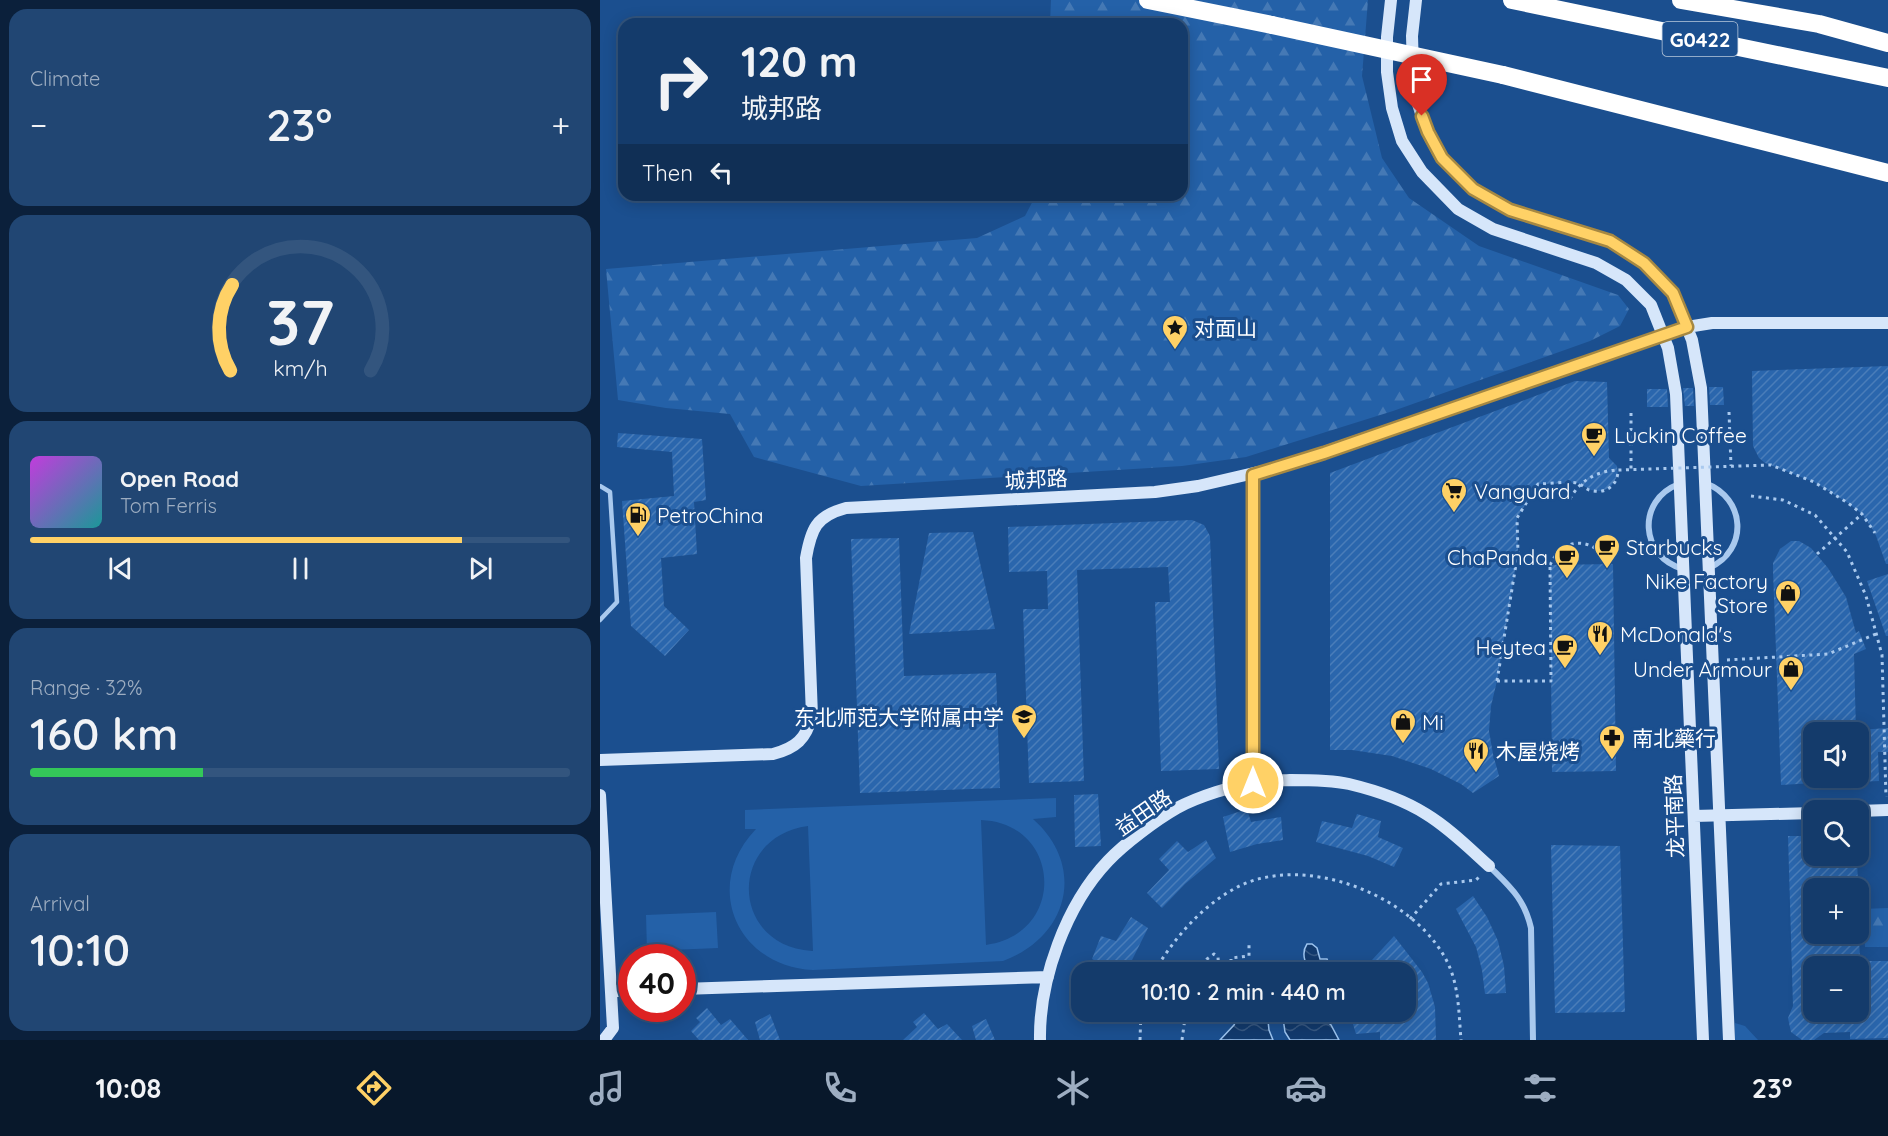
<!DOCTYPE html>
<html lang="en">
<head>
<meta charset="utf-8">
<style>
  :root { --surface:#143b6b; --page:#214673; --text:#f1f3f6; --muted:#9dadc1; --line:#33557e; --accent:#ffd166 }
  body { margin:0; font-family:Quicksand,"Noto Sans SC",sans-serif; background:var(--page); color:var(--text); height:100vh; display:flex; flex-direction:column; font-size:22px; white-space:nowrap }
  * { box-sizing:border-box; margin:0 }
  p { font-size:20px; color:var(--muted) }
  .icon { flex:none; width:33px; height:33px; fill:none; stroke:currentColor; stroke-width:2; stroke-linecap:round; stroke-linejoin:round }
  .map { position:relative; flex:1; overflow:hidden }
  .details { display:flex; flex-direction:column; gap:9px; padding:9px; background:#0b203b; width:600px }
  .details>* { flex:none }
  .guide { position:absolute; left:18px; top:18px; width:570px; height:183px; border-radius:18px; box-shadow:0 3px 15px #0003,0 0 0 2px var(--line); background:#143b6b; color:var(--text); overflow:hidden }
  .buttons { position:absolute; left:1203px; top:722px; display:grid; gap:12px }
  .buttons a { display:grid; place-items:center; width:66px; height:66px; border-radius:12px; background:var(--surface); box-shadow:0 3px 15px #0003,0 0 0 2px var(--line); font-size:30px }
  .speed { position:absolute; left:18px; top:944px; display:flex; gap:12px; font-size:30px; font-weight:700; text-align:center }
  .speed>* { display:grid; place-content:center; width:78px; height:78px; border-radius:50%; background:var(--surface); box-shadow:0 3px 15px #0003,0 0 0 2px var(--line); line-height:1 }
  .speed .limit { border:9px solid #d22; background:#fff; color:#111 }
  .pin { position:absolute; display:grid; place-items:center; width:51px; height:51px; color:#fff; margin:-62px -26px; border-radius:50% 50% 50% 0; rotate:-45deg; box-shadow:0 0 6px #0007 }
  .pin .icon { rotate:45deg }
  .me { position:absolute; width:66px; margin:-33px; rotate:0deg; stroke-linejoin:round; filter:drop-shadow(0 0 4px #0008) }
  .turn { display:flex; align-items:center; gap:21px; height:126px; padding:0 24px; font-size:27px }
  .turn .icon { width:78px; height:78px; stroke-width:2.5 }
  .turn b { display:block; font-size:42px; line-height:51px }
  .then { display:flex; align-items:center; height:57px; padding:0 24px; background:#0003; gap:12px; font-size:22px }
  .big { font-size:45px; font-weight:600; line-height:1.1 }
  .details .widget { flex:1; display:flex; flex-direction:column; justify-content:center; gap:9px; min-width:0; padding:0 21px; border-radius:18px; background:var(--page) }
  .details .dial { align-items:center; gap:0 }
  .dial svg { height:156px; overflow:visible; fill:none; stroke:var(--line); stroke-width:7; stroke-linecap:round; text-anchor:middle }
  .dial text { fill:var(--text); stroke:none }
  .song { display:flex; align-items:center; gap:18px }
  .cover { width:72px; height:72px; border-radius:9px; background:linear-gradient(135deg,hsl(290 70% 55%),hsl(180 70% 35%)) }
  .played { height:6px; border-radius:3px; background:linear-gradient(90deg,var(--accent) 80%,var(--line) 80%) }
  .keys { display:flex; justify-content:space-around; direction:ltr }
  .heat { display:flex; justify-content:space-between; align-items:center; font-size:33px; direction:ltr }
  .charge { height:9px; border-radius:4px; background:linear-gradient(90deg,#34c759 32%,var(--line) 0) }
  .trip { position:absolute; left:471px; top:962px; width:345px; height:60px; border-radius:18px; background:var(--surface); box-shadow:0 3px 15px #0003,0 0 0 2px var(--line); font-weight:600; line-height:60px; text-align:center }
  .dock { display:flex; height:96px; justify-content:space-around; align-items:center; background:#08182b; color:var(--muted) }
  .dock .icon { width:42px; height:42px }
  .dock .current { color:var(--accent) }
  .dock b { font-size:27px; color:var(--text) }
  main { display:flex; flex:1; min-height:0 }
  .map>svg:first-child { display:block }
  .green { fill:#2461a8; fill-rule:evenodd }
  .forest { fill:url(#forest-firs) }
  .water { fill:url(#water-waves); stroke:#9cc4f0; stroke-width:1.5 }
  .building { fill:url(#building-hatch); fill-rule:evenodd }
  .lines { fill:none; stroke-linecap:round; stroke-linejoin:round }
  .path { stroke:#a9c9ee; stroke-width:3; stroke-dasharray:3 4.5; stroke-linecap:butt }
  .lane { stroke:#a9c9ee; stroke-width:4.5 }
  .street { stroke:#a9c9ee; stroke-width:6 }
  .secondary { stroke:#d6e6fa; stroke-width:12 }
  .highway { stroke:#fff; stroke-width:18 }
  .path-bridge { stroke:#a9c9ee; stroke-width:3; stroke-dasharray:3 4.5; stroke-linecap:butt }
  .highway-bridge { stroke:#fff; stroke-width:18 }
  .route-casing { stroke:#a68842; stroke-width:15 }
  .route { stroke:#ffd166; stroke-width:10 }
  .labels { text-anchor:middle; dominant-baseline:central; stroke-width:6; stroke-linejoin:round; paint-order:stroke }
  .shield { fill:#1b4f8f; stroke:#bbcadd; stroke-width:1.5 }
  .shield-label { font-size:20px; font-weight:bold; fill:#fff }
  .poi-label { font-size:21px; fill:#fff; stroke:#1b4f8f; text-anchor:start }
  .street-label { font-size:21px; fill:#fff; stroke:#1b4f8f }
</style>
</head>
<body>
<main>
<section class="details">
<div class="widget"><p>Climate</p>
<div class="heat"><a>−</a><b class="big">23°</b><a>+</a></div>
</div>
<div class="widget dial"><svg viewBox="0 0 100 80">
<path d="M14 69A42 42 0 1 1 86 69"/>
<path d="M14 69A42 42 0 0 1 15 25" stroke="#ffd166"/>
<text x="50" y="56" font-size="32" font-weight="700">37</text>
<text x="50" y="72" font-size="11">km/h</text>
</svg></div>
<div class="widget">
<div class="song"><i class="cover"></i><div><b>Open Road</b><p>Tom Ferris</p></div></div>
<div class="played"></div>
<div class="keys"><svg class="icon" aria-label="previous" viewBox="0 0 24 24"><path d="M18 5L8 12l10 7zM5 5v14"/></svg><svg class="icon" aria-label="pause" viewBox="0 0 24 24"><path d="M8 5v14M16 5v14"/></svg><svg class="icon" aria-label="next" viewBox="0 0 24 24"><path d="M6 5l10 7-10 7zM19 5v14"/></svg></div>
</div>
<div class="widget"><p>Range · 32%</p><b class="big">160 km</b><div class="charge"></div></div>
<div class="widget"><p>Arrival</p><b class="big">10:10</b></div>
</section>
<div class="map">
<svg width="1288" height="1040" viewBox="0 0 1288 1040">
  <defs>
    <pattern id="forest-firs" width="22" height="20" patternUnits="userSpaceOnUse" patternTransform="scale(1.5)"><rect width="22" height="20" fill="#2461a8"/><path d="M5 1l3.5 6h-7zM16 11l3.5 6h-7z" fill="#4579b5"/></pattern>
    <pattern id="water-waves" width="16" height="10" patternUnits="userSpaceOnUse" patternTransform="scale(1.5)"><rect width="16" height="10" fill="#123a6d"/><path d="M0 5q4-4 8 0t8 0" fill="none" stroke="#365883"/></pattern>
    <pattern id="building-hatch" width="6" height="6" patternUnits="userSpaceOnUse" patternTransform="scale(1.5)"><rect width="6" height="6" fill="#2a66ad"/><path d="M-1 1l2-2M0 6l6-6M5 7l2-2" fill="none" stroke="#4a7db9"/></pattern>
  </defs>
  <rect width="100%" height="100%" fill="#1b4f8f"/>
  <path class="green" d="M456 798V817L433 819C487 867 468 937 403 961L213 970C136 966 102 885 156 829H145V810ZM381 820C462 823 467 934 386 945ZM208 826 213 951H212C130 946 127 837 208 826Z
    M116 912 118 948 47 951 46 915Z
    M1135 1023 1145 1026 1158 1040H1135Z"/>
  <path class="forest" d="M451 0H768L762 76 782 158 809 198 879 246 1018 295 1029 309 1020 326 990 341 793 411 646 457 582 466 261 486 154 457 130 414 66 408 18 400 6 269 377 238 425 216 436 195H582V24H450Z
    M1288 908V947H1265L1263 909Z"/>
  <path class="water" d="M707 944H712L717 948 720 959H727L732 972C728 972 721 973 717 972 704 969 701 953 707 944Z
    M641 1011H667L669 1030 673 1040H620L634 1025Z
    M682 1011H716L731 1025 739 1040H690L685 1032Z"/>
  <path class="building" d="M1288 366V564H1286L1275 533 1262 514 1248 503 1214 482 1165 463 1159 458 1153 446 1152 371Z
    M975 381 1007 382 1009 458 1017 466 1018 475 1010 488 1001 491 991 490 978 483 938 484 917 518 918 552 897 681 891 706 889 731 893 754 899 776 873 793 861 784 831 769 792 756 752 750H730V473Z
    M1109 387H1123L1124 405H1110Z
    M1083 388H1093L1094 406H1085Z
    M1047 389H1067L1068 407H1047Z
    M18 433 102 439 106 500 94 502 97 554 61 558 64 606 89 630 65 656 31 626 22 501 74 496 72 452 17 447Z
    M592 520 604 525 610 536 619 769 561 771 555 602H570L568 567 477 570 484 781 429 783 423 609H448L447 571 409 572 408 527Z
    M373 532 395 629 309 634 329 533Z
    M299 538 304 676 396 673 400 788 260 793 251 539Z
    M1191 541H1199L1211 548 1228 568 1246 597 1256 633 1259 631 1266 649 1254 654 1256 732H1214V783L1181 785 1173 571V563L1180 549Z
    M1013 564 1016 771 952 772 950 565Z
    M1288 574V636H1286L1267 581Z
    M1288 728V752H1278L1279 781 1258 782V730Z
    M498 794 501 846 475 847 474 795Z
    M647 809 651 822 681 817 683 840 657 844 630 852 623 817Z
    M757 814 781 821 778 837 803 848 794 867 768 856 716 842 722 821 752 828Z
    M1188 836H1214V855H1257L1258 888H1214V933H1259L1260 961H1288V1038L1250 1039V1032L1224 1033 1214 1040H1202L1191 1032 1188 1018 1193 1006ZM1214 966H1258V1011H1214Z
    M606 840 616 858 585 884 562 908 547 893 569 870 559 859 577 841 588 852Z
    M951 845 1020 846 1025 1012 955 1013Z
    M873 896 887 917 898 941 904 966 906 993 885 994 882 970 876 947 856 909Z
    M531 917 548 928 526 972H503L506 966 492 959 501 936 516 941Z
    M794 936 822 972 828 983 835 1007 836 1040H780V1032L756 1034 749 1011H806V972H761Z
    M107 1008 121 1025 130 1019 148 1040H99L91 1031 100 1022 96 1018Z
    M324 1013 338 1029 347 1024 362 1040H303L317 1027 313 1022Z
    M170 1014 180 1040H160L155 1022Z
    M386 1019 395 1040H376L372 1026Z"/>
  <g class="lines">
    <path class="path" d="M1129 412 1131 466
      M1031 413V469
      M1151 496 1183 500 1215 515 1247 552 1266 596 1282 655 1286 797
      M970 499C980 480 997 471 1018 470
      M950 565C961 541 983 536 1003 554
      M1127 660 1228 654 1276 634
      M897 681H951L950 565 929 562 918 552
      M810 919 841 884 876 880 880 876
      M618 965 631 964V958L649 956V941
      M602 966 610 972
      M554 972C573 940 599 909 632 890 701 849 820 896 850 968 859 990 859 1016 861 1040
      M598 972 607 959 614 954 618 957 619 972
      M540 1040 541 1011
      M582 1040 586 1011"/>
    <path class="lane" d="M0 486 10 492 17 602 0 620"/>
    <path class="street" d="M1105 483C1146 498 1149 550 1109 568
      M1079 484C1036 500 1040 557 1083 569
      M889 866C910 887 924 898 931 928L933 1040"/>
    <path class="secondary" d="M791 0 787 37V72L792 108 802 141 822 172 858 209 893 229 996 263 1026 280 1051 305 1068 348 1076 394 1103 1040
      M816 0 812 36 813 69 817 101 827 132 841 158 873 189 910 210 1010 241 1044 263 1073 293 1092 340 1101 388 1129 1040
      M653 475V783
      M0 760 173 754C196 748 206 739 212 716L206 558C211 529 216 516 246 508L555 492 598 486 684 466 1087 327 1112 323H1288
      M0 795 13 1028 4 1040
      M1258 811 1288 810
      M1094 816 1214 813
      M82 989 448 977
      M11 991H32
      M440 1040C439 980 466 905 508 861 524 844 556 820 577 808 599 796 633 786 659 781 669 779 680 781 690 780 709 780 731 780 749 784 774 790 804 800 826 814 849 828 869 848 889 866"/>
    <path class="highway" d="M548 0 672 25
      M912 0 1288 78
      M1081 0 1219 24 1288 43
      M903 75 1288 173"/>
    <path class="path-bridge" d="M1217 554 1262 514
      M897 681 918 552 917 518 938 484C950 484 965 481 977 483 981 484 985 488 989 490 1005 495 1018 486 1018 470L1171 465 1214 482 1248 503 1262 514 1275 533"/>
    <path class="highway-bridge" d="M672 25 903 75"/>
  </g>
  <g class="lines">
    <defs>
      <path id="route" d="M653 783V475L724 453 1087 327 1073 293 1044 263 1010 241 910 210 873 189 842 158 828 132 822 116"/>
    </defs>
    <use href="#route" class="route-casing"/>
    <use href="#route" class="route"/>
  </g>
  <defs>
    <symbol id="sight-pin" viewBox="-11 -11 22 30"><path d="M0 17L-7.5 6A9.5 9.5 0 1 1 7.5 6Z" fill="#ffd166" stroke="#1b4f8f"/><path d="M0-6L1.8-2.2L6-1.7L2.9 1.2L3.7 5.4L0 3.3L-3.7 5.4L-2.9 1.2L-6-1.7L-1.8-2.2Z" fill="#111"/></symbol>
    <symbol id="cafe-pin" viewBox="-11 -11 22 30"><path d="M0 17L-7.5 6A9.5 9.5 0 1 1 7.5 6Z" fill="#ffd166" stroke="#1b4f8f"/><path d="M-5.5-4.5H6V0H3Q3 3.5 0 3.5H-2.5Q-5.5 3.5-5.5 0ZM3-3.2v2h1.7v-2ZM-6 4.5H4V6H-6Z" fill="#111"/></symbol>
    <symbol id="supermarket-pin" viewBox="-11 -11 22 30"><path d="M0 17L-7.5 6A9.5 9.5 0 1 1 7.5 6Z" fill="#ffd166" stroke="#1b4f8f"/><path d="M-6-5.5h2.5l.6 2H6L4.5 2H-2.5L-4.4-4H-6ZM-1.5 3.2a1.3 1.3 0 1 0 .1 0ZM3 3.2a1.3 1.3 0 1 0 .1 0Z" fill="#111"/></symbol>
    <symbol id="fuel-pin" viewBox="-11 -11 22 30"><path d="M0 17L-7.5 6A9.5 9.5 0 1 1 7.5 6Z" fill="#ffd166" stroke="#1b4f8f"/><path d="M-5.5-6h7V0h2V4h1.3V-2.5L3-4.5l.8-.8L6-3V5H2.5V1h-1V6h-7ZM-4.2-4.7v3.2H.2V-4.7Z" fill="#111"/></symbol>
    <symbol id="shop-pin" viewBox="-11 -11 22 30"><path d="M0 17L-7.5 6A9.5 9.5 0 1 1 7.5 6Z" fill="#ffd166" stroke="#1b4f8f"/><path d="M-5-2.5h2.3a2.7 3.5 0 0 1 5.4 0H5L5.5 6h-11ZM-1.5-2.5h3a1.5 2.3 0 0 0-3 0Z" fill="#111"/></symbol>
    <symbol id="restaurant-pin" viewBox="-11 -11 22 30"><path d="M0 17L-7.5 6A9.5 9.5 0 1 1 7.5 6Z" fill="#ffd166" stroke="#1b4f8f"/><path d="M-5-6h1v4h1v-4h1v4h1v-4h1v5L-1.5 .5V6h-2V.5L-5-1ZM5-6V6H3V1.5H1.5Q1.5-4 5-6Z" fill="#111"/></symbol>
    <symbol id="school-pin" viewBox="-11 -11 22 30"><path d="M0 17L-7.5 6A9.5 9.5 0 1 1 7.5 6Z" fill="#ffd166" stroke="#1b4f8f"/><path d="M0-5L7-2L0 1L-7-2ZM-4 1L0 2.5L4 1V4Q0 6-4 4Z" fill="#111"/></symbol>
    <symbol id="pharmacy-pin" viewBox="-11 -11 22 30"><path d="M0 17L-7.5 6A9.5 9.5 0 1 1 7.5 6Z" fill="#ffd166" stroke="#1b4f8f"/><path d="M-2-6h4v4h4v4h-4v4h-4v-4h-4v-4h4Z" fill="#111"/></symbol>
  </defs>
  <g fill-rule="evenodd">
    <use href="#sight-pin" x="560" y="313" width="30" height="40"/>
    <use href="#cafe-pin" x="979" y="420" width="30" height="40"/>
    <use href="#supermarket-pin" x="839" y="476" width="30" height="40"/>
    <use href="#fuel-pin" x="23" y="500" width="30" height="40"/>
    <use href="#cafe-pin" x="992" y="532" width="30" height="40"/>
    <use href="#cafe-pin" x="952" y="542" width="30" height="40"/>
    <use href="#shop-pin" x="1173" y="578" width="30" height="40"/>
    <use href="#restaurant-pin" x="985" y="619" width="30" height="40"/>
    <use href="#cafe-pin" x="950" y="632" width="30" height="40"/>
    <use href="#shop-pin" x="1176" y="654" width="30" height="40"/>
    <use href="#school-pin" x="409" y="702" width="30" height="40"/>
    <use href="#shop-pin" x="788" y="707" width="30" height="40"/>
    <use href="#pharmacy-pin" x="997" y="723" width="30" height="40"/>
    <use href="#restaurant-pin" x="861" y="736" width="30" height="40"/>
  </g>
  <g class="labels">
    <rect class="shield" x="1062.5" y="22" width="75" height="34" rx="4.5"/>
    <g class="shield-label">
      <text x="1100" y="39">G0422</text>
    </g>
    <g class="poi-label">
      <text x="594" y="328">对面山</text>
      <text x="1014" y="435">Luckin Coffee</text>
      <text x="874" y="491">Vanguard</text>
      <text x="57" y="515">PetroChina</text>
      <text x="1026" y="547">Starbucks</text>
      <text x="948" y="557" text-anchor="end">ChaPanda</text>
      <text x="1168" y="581" text-anchor="end">Nike Factory<tspan x="1168" dy="24">Store</tspan></text>
      <text x="1020" y="634">McDonald's</text>
      <text x="946" y="647" text-anchor="end">Heytea</text>
      <text x="1172" y="669" text-anchor="end">Under Armour</text>
      <text x="404" y="717" text-anchor="end">东北师范大学附属中学</text>
      <text x="822" y="722">Mi</text>
      <text x="1032" y="738">南北藥行</text>
      <text x="896" y="751">木屋烧烤</text>
    </g>
    <g class="street-label">
      <text transform="translate(436 479) rotate(-3)">城邦路</text>
      <text transform="translate(543 812) rotate(-35)">益田路</text>
      <text transform="translate(1074 816) rotate(-92)">龙平南路</text>
    </g>
  </g>
</svg>
<div class="buttons">
<a><svg class="icon" aria-label="sound" viewBox="0 0 24 24"><path d="M4 9h4l5-4v14l-5-4H4zM17 9q2 3 0 6"/></svg></a>
<a><svg class="icon" aria-label="search" viewBox="0 0 24 24"><circle cx="10" cy="10" r="6"/><path d="M15 15l6 6"/></svg></a>
<a>+</a>
<a>−</a>
</div>
<div class="speed"><div class="limit">40</div></div>
<div class="pin" style="left:822px;top:116px;background:#d93025"><svg class="icon" aria-label="arrive" viewBox="0 0 24 24"><path d="M6 21V4h12l-3 4 3 4H6"/></svg></div>
<svg class="me" style="left:653px;top:783px" viewBox="-20 -20 40 40"><circle r="17" fill="#ffd166" stroke="#fff" stroke-width="3"/><path d="M0-11L8 9 0 5-8 9z" fill="#fff"/></svg>
<div class="trip">10:10 · 2 min · 440 m</div>
<div class="guide">
<div class="turn"><svg class="icon" aria-label="right" viewBox="0 0 24 24"><path d="M7 20v-9h11M14 6l5 5-5 5"/></svg><div><b>120 m</b>城邦路</div></div>
<div class="then">Then<svg class="icon" aria-label="left" viewBox="0 0 24 24"><path d="M17 20v-9H6M10 6l-5 5 5 5"/></svg></div>
</div>
</div>
</main>
<nav class="dock">
<b>10:08</b>
<svg class="icon current" aria-label="directions" viewBox="0 0 24 24"><path d="M12 3l9 9-9 9-9-9zM9 14v-3h6M13 9l2 2-2 2"/></svg>
<svg class="icon" aria-label="music" viewBox="0 0 24 24"><path d="M9 18V5l10-2v13"/><circle cx="6" cy="18" r="3"/><circle cx="16" cy="16" r="3"/></svg>
<svg class="icon" aria-label="phone" viewBox="0 0 24 24"><path d="M5 4h4l2 5-3 2q2 4 5 5l2-3 5 2v4C11 20 4 13 5 4z"/></svg>
<svg class="icon" aria-label="climate" viewBox="0 0 24 24"><path d="M12 3v18M4 7l16 10M4 17L20 7"/></svg>
<svg class="icon" aria-label="car" viewBox="0 0 24 24"><path d="M5 17H2v-5l4-1 3-4h7l3 4 3 1v5h-3M9 17h6M6 11h13"/><circle cx="7" cy="17" r="2"/><circle cx="17" cy="17" r="2"/></svg>
<svg class="icon" aria-label="filters" viewBox="0 0 24 24"><path d="M4 7h16M4 17h16"/><circle cx="9" cy="7" r="2"/><circle cx="15" cy="17" r="2"/></svg>
<b>23°</b>
</nav>
</body>
</html>
